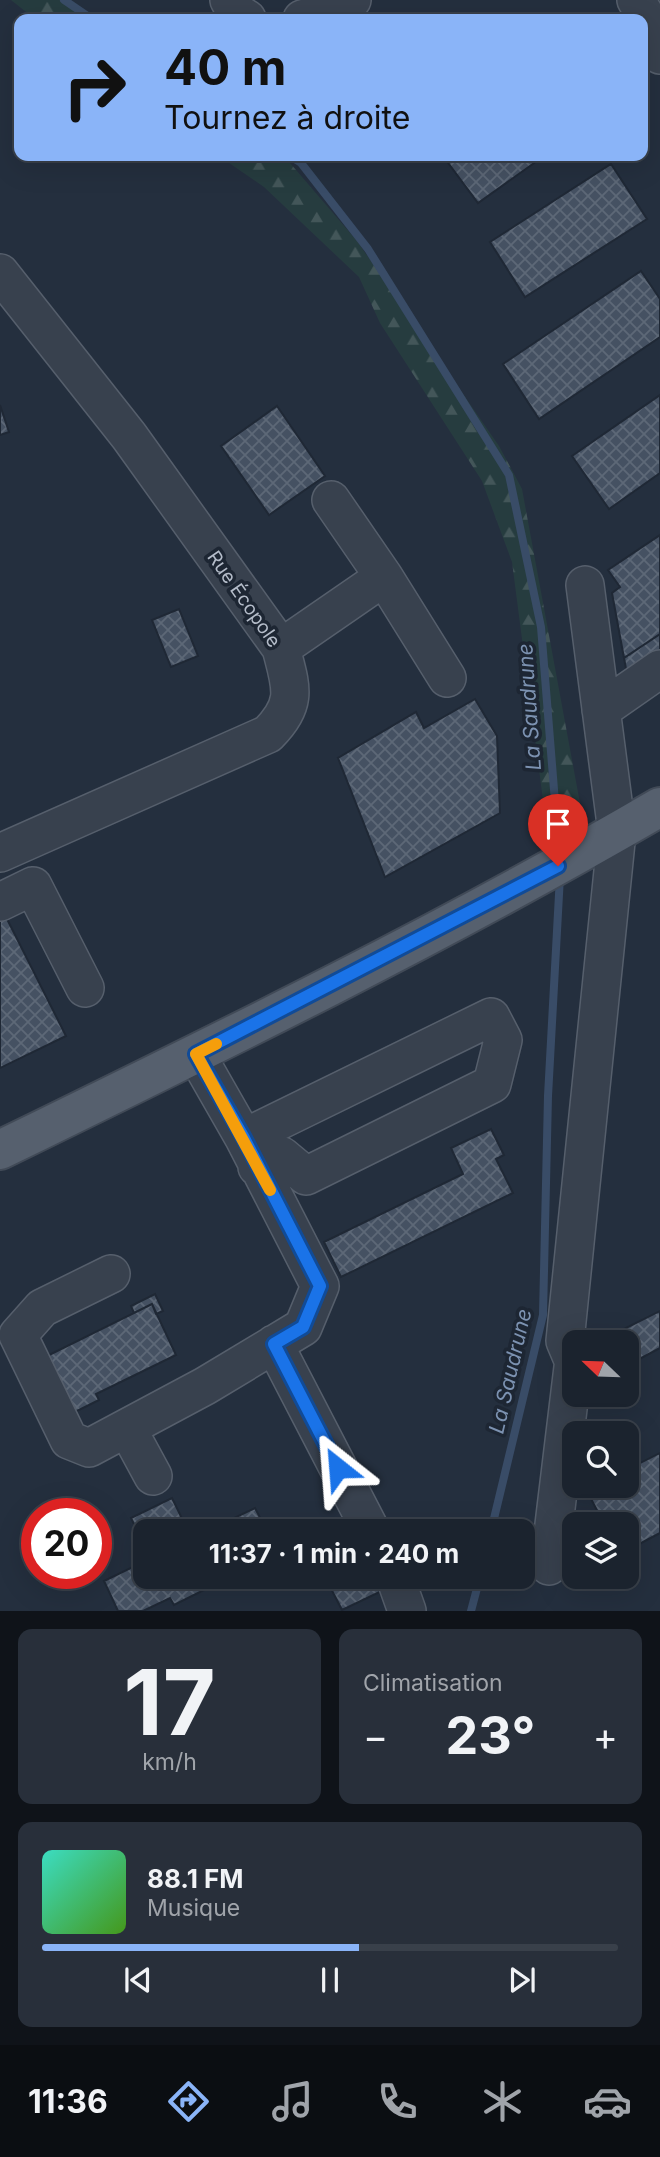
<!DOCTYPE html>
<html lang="fr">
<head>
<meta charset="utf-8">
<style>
  :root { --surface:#1b232e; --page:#282f3a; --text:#f1f3f6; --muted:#a0a4aa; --line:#39404a; --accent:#8ab4f8 }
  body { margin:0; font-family:Inter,sans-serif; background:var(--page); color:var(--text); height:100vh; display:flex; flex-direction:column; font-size:26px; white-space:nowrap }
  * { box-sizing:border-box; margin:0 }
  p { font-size:23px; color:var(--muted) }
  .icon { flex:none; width:38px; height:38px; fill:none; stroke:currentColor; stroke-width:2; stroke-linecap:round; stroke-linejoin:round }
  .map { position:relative; height:1611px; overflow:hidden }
  .side { display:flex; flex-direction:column; gap:18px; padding:18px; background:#0f1319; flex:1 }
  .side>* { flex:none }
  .top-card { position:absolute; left:14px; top:14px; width:634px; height:147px; border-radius:14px; box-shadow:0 7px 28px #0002,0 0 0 2px var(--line); background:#8ab4f8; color:#111; overflow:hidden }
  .needle { width:46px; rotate:293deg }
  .fabs { position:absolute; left:562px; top:1330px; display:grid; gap:14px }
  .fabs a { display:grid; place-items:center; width:77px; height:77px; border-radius:14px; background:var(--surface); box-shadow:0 7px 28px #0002,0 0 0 2px var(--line); font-size:35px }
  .speed { position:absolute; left:21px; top:1498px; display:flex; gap:14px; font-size:35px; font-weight:700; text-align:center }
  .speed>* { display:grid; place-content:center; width:91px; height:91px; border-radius:50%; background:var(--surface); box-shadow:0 7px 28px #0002,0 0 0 2px var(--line); line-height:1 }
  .speed .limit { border:10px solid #d22; background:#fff; color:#111 }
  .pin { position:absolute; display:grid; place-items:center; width:60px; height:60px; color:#fff; margin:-72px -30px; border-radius:50% 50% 50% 0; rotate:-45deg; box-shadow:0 0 7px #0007 }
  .pin .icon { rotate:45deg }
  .me { position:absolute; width:77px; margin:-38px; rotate:332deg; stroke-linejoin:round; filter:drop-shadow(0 0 5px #0008) }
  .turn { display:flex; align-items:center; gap:24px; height:147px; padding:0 35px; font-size:32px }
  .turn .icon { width:91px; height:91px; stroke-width:2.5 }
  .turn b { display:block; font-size:49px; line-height:60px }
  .big { font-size:52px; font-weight:700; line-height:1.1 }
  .side .tile { flex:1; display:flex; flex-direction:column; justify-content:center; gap:10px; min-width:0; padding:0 24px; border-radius:14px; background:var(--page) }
  .side .dial { align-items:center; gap:0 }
  .dial b { font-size:91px; line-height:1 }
  .song { display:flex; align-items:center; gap:21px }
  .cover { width:84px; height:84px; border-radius:10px; background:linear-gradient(135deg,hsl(170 70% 55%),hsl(100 70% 35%)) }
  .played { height:7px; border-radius:4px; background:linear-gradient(90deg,var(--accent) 55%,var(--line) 55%) }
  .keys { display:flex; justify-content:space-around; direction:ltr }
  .heat { display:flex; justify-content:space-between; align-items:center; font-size:38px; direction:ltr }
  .side .tiles { flex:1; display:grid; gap:18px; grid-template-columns:1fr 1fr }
  .tile:last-child { grid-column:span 2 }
  .trip { position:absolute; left:133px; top:1519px; width:402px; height:70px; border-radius:14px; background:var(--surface); box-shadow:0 7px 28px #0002,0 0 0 2px var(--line); font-weight:700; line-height:70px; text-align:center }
  .menu { display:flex; height:112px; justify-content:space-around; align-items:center; background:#0b0e12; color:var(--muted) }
  .menu .icon { width:49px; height:49px }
  .menu .selected { color:var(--accent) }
  .menu b { font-size:32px; color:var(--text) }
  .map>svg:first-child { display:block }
  .forest { fill:url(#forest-firs) }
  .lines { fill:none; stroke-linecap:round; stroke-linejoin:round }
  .stream { stroke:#394c67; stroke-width:8 }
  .building { fill:url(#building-cross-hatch); stroke:#1f2835; stroke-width:2 }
  .minor-casing { stroke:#565f6c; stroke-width:40 }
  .major-casing { stroke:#414a57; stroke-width:42 }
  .minor { stroke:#38414e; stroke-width:37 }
  .major { stroke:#56606e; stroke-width:38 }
  .route-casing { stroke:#114b97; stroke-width:18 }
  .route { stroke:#1a73e8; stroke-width:12 }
  .slow { stroke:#f59e0b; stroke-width:12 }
  .labels { text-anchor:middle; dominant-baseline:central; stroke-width:7; stroke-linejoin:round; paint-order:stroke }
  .street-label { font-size:19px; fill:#b4bcc9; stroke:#1d2633 }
  .water-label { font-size:21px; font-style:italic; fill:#7c92b1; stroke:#1d2633 }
</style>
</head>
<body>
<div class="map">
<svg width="660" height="1611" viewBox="0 0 660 1611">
  <defs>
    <pattern id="forest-firs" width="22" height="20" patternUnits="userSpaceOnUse" patternTransform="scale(1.75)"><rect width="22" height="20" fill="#263c3f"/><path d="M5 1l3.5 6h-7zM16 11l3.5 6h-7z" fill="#435659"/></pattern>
    <pattern id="building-cross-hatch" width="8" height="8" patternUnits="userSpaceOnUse" patternTransform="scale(1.75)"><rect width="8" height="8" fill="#455162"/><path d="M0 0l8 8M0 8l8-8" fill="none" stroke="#5d6877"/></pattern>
  </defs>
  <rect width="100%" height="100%" fill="#242f3e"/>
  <path class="forest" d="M11 0H70L93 19H35Z
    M219 156H284L357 241 499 446 522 489 584 825 549 846 512 562 482 481 380 323 359 277 264 187Z"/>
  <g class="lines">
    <path class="stream" d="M64 0 92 19
      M290 156 301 163 368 249 509 475 541 627 559 852
      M491 1531 543 1315 548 1096 560 876
      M471 1611 480 1577"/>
  </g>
  <path class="building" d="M443 156H544L478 203Z
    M611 164 647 219 525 297 490 242Z
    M641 271 660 299V337L539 419 503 364Z
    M660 395V473L609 509 572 456Z
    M0 405 9 432 0 435Z
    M277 406 325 476 269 515 221 446Z
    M660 535V634L624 658 612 593 620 587 608 570Z
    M179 609 198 656 171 667 152 620Z
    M660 634V651L627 674 624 658Z
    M475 699 497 736 500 813 385 877 338 758 416 712 424 728Z
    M6 917 66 1036 0 1068V920Z
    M491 1129 504 1155 496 1159 513 1193 341 1277 324 1242 463 1174 451 1148Z
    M155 1294 163 1311 156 1314 152 1304 134 1313 131 1306Z
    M152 1304 176 1355 96 1394 99 1400 73 1413 45 1357Z
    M660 1311V1348L632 1363 626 1353V1342H621L616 1333Z
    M660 1453V1533L626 1551V1524H604L587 1491 597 1486H626V1470Z
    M172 1498 188 1531H145V1547L131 1518Z
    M255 1508 267 1531H207Z
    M145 1561V1577H214L211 1578 214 1585 174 1605 170 1598 143 1611H118L104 1581Z
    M325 1577H383L388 1588 342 1610Z"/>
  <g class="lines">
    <defs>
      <path id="minor" d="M229 0 235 11 247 19
        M636 0 648 20 660 55
        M302 19 345 6 352 0
        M0 273 129 436 281 648C291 687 299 703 268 734L0 853
        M384 577 447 678
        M281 648 384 577 331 500
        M601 710 660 669
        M0 902 33 886 85 988
        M244 1138 491 1017 503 1040 492 1084 306 1176 282 1156 257 1167
        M111 1274 42 1308 18 1335 69 1440 89 1448 205 1386 303 1327 320 1286 244 1138 196 1054
        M274 1344 371 1531
        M573 1360 565 1341 617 832 585 585
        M127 1428 153 1476
        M549 1566 574 1359
        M395 1577 407 1611"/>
      <path id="major" d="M0 1150C223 1041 446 932 660 807"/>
    </defs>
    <use href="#minor" class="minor-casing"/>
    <use href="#major" class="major-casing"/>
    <use href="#minor" class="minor"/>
    <use href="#major" class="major"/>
  </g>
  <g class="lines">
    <defs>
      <path id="route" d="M338 1468 274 1344 303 1327 320 1286 244 1138 196 1054 558 866"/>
    </defs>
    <use href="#route" class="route-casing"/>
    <use href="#route" class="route"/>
    <path class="slow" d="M216 1044 196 1054 270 1190"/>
  </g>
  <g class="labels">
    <g class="street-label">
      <text transform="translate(244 599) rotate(55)">Rue Écopole</text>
    </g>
    <g class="water-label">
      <text transform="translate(529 707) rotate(-94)">La Saudrune</text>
      <text transform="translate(510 1371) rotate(-77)">La Saudrune</text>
    </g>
  </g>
</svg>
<div class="fabs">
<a><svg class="needle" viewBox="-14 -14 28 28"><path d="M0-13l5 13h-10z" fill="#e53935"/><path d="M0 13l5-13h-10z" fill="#a0a4aa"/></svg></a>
<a><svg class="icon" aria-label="search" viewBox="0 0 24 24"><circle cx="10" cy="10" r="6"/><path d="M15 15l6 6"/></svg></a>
<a><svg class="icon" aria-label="layers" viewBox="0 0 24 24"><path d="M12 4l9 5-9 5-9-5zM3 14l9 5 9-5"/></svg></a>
</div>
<div class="speed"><div class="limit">20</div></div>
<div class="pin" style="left:558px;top:866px;background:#d93025"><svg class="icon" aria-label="arrive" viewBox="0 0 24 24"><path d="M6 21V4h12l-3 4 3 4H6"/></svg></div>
<svg class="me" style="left:338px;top:1468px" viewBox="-20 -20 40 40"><path d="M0-17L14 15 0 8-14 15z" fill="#1a73e8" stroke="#fff" stroke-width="4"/></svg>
<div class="trip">11:37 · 1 min · 240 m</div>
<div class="top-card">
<div class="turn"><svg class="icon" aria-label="right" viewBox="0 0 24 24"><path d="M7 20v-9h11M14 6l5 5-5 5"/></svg><div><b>40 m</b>Tournez à droite</div></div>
</div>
</div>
<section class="side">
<div class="tiles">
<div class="tile dial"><b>17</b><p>km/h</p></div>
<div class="tile"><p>Climatisation</p>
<div class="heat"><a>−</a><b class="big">23°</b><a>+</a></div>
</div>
<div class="tile">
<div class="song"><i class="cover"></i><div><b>88.1 FM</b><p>Musique</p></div></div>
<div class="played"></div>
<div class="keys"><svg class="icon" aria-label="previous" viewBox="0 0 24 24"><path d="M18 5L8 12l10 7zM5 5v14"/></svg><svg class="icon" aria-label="pause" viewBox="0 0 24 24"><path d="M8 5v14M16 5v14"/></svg><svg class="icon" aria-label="next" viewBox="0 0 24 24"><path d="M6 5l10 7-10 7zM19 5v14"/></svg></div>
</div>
</div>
</section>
<nav class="menu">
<b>11:36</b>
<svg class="icon selected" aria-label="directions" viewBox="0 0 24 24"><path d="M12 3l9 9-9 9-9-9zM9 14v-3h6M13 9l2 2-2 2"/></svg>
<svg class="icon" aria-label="music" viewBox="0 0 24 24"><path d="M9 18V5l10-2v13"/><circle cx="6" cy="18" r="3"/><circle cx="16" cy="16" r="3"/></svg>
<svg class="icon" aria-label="phone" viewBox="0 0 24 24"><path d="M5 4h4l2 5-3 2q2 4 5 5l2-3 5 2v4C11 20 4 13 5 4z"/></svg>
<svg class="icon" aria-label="climate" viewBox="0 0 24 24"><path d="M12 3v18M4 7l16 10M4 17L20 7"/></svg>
<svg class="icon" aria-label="car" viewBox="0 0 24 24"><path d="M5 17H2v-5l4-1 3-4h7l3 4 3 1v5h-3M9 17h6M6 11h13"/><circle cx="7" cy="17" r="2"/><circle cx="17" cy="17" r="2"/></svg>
</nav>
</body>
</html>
